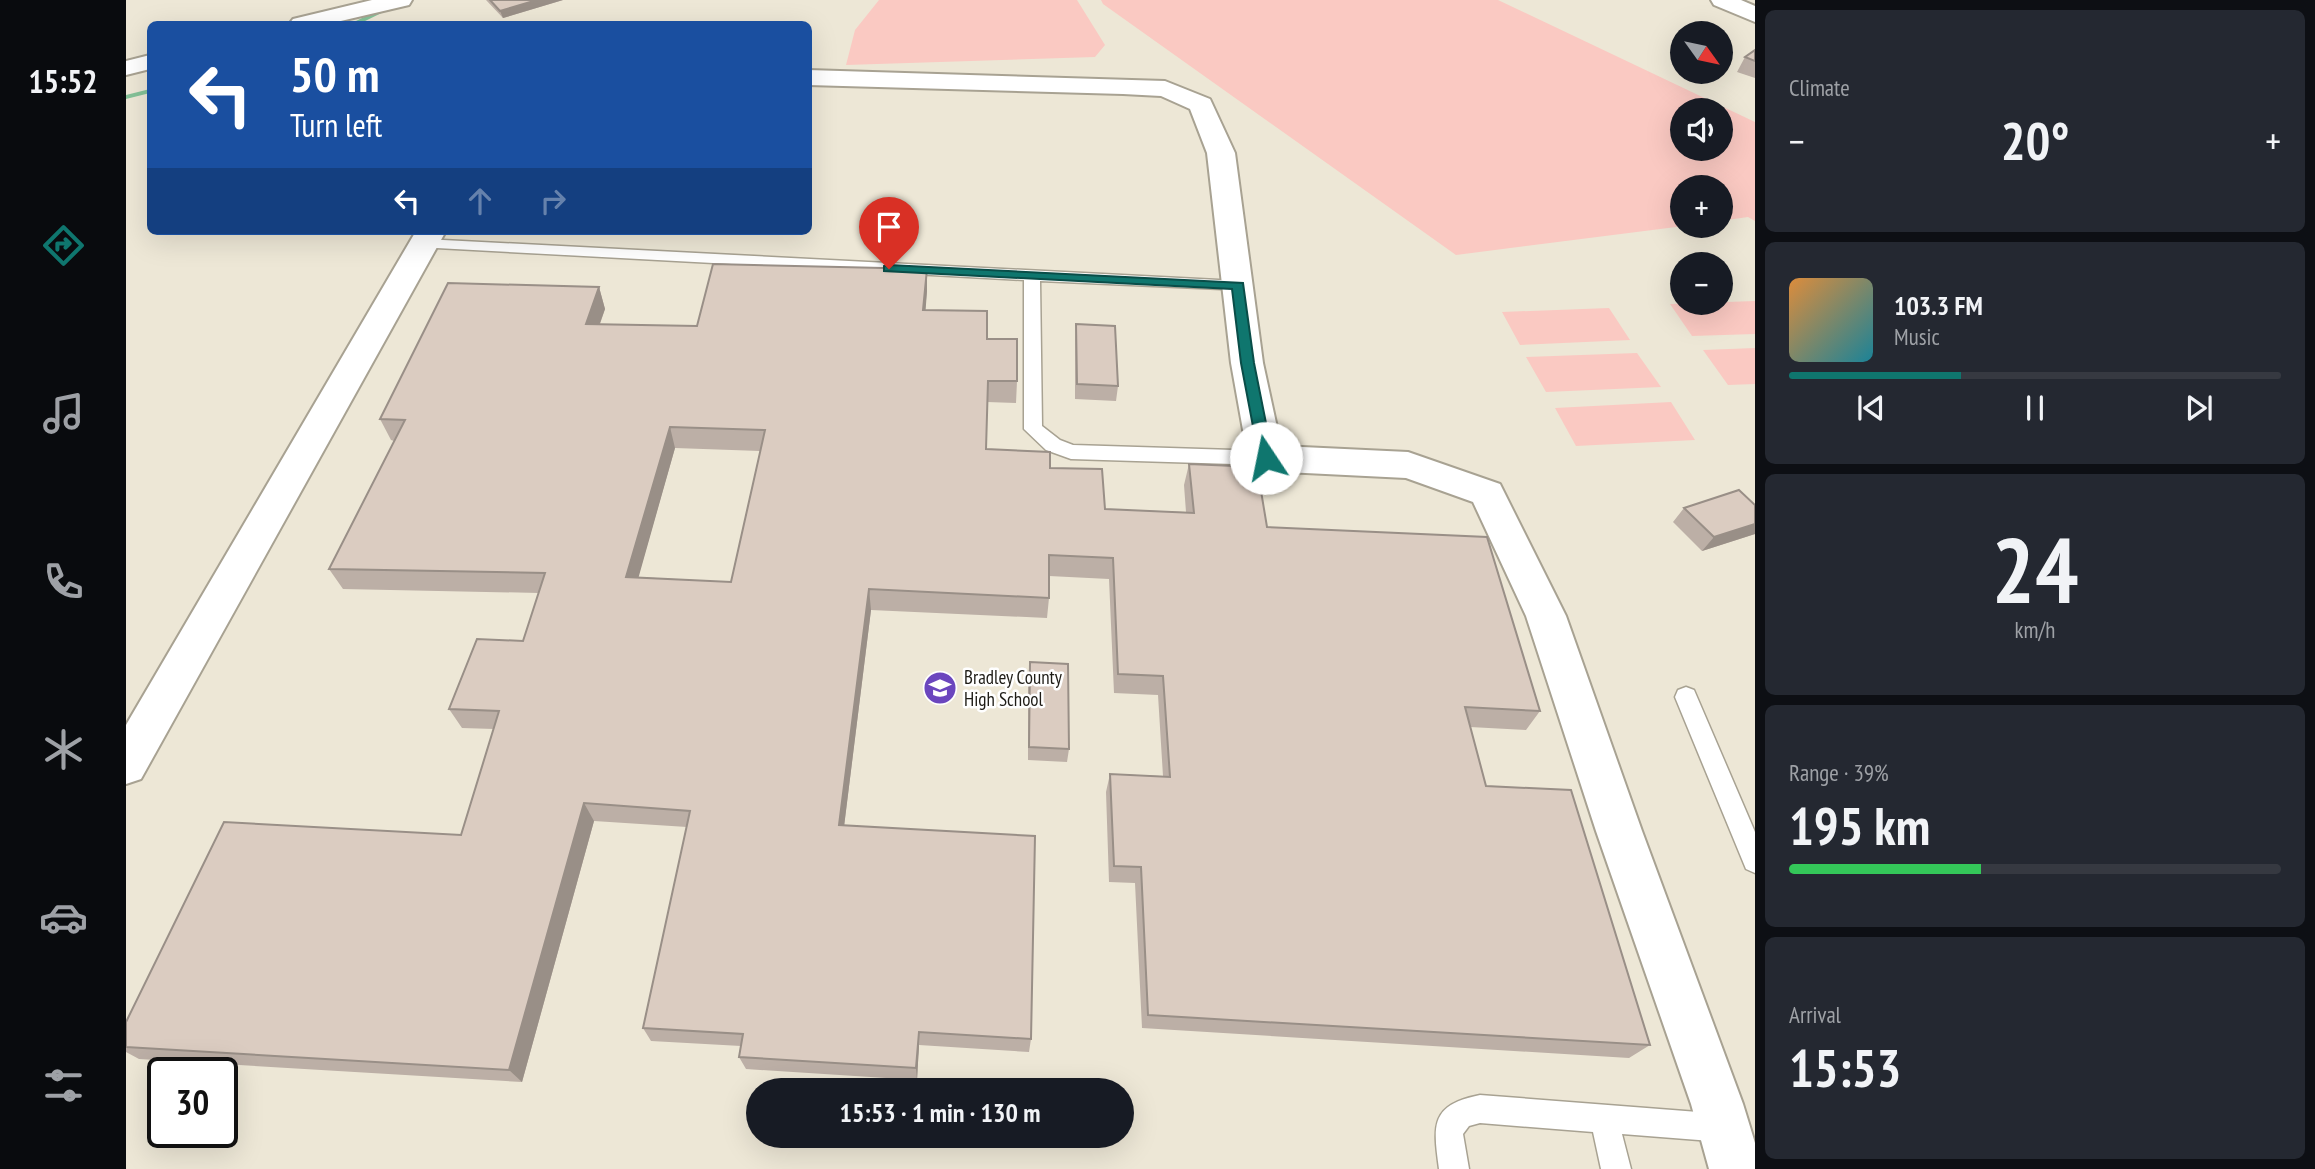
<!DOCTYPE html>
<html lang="en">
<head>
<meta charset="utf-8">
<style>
  :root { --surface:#171b24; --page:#242831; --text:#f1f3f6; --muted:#9ea1a6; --line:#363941; --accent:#0f766e }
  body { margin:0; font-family:"PT Sans Narrow",sans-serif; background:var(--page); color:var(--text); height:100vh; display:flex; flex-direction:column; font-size:26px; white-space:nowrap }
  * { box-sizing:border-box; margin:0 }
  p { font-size:23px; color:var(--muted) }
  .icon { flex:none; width:38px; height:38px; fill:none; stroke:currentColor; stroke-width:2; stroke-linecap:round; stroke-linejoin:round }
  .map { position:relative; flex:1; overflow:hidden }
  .drawer { display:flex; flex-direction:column; gap:10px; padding:10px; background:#0d0f14; width:560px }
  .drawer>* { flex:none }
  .hud { position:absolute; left:21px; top:21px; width:665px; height:214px; border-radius:10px; box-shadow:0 7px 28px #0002; background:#1a4fa0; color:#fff; overflow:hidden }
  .needle { width:46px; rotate:123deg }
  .fabs { position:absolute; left:1544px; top:21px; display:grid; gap:14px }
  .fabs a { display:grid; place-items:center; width:63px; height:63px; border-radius:50%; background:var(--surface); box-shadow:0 7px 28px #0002; font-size:35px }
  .speed { position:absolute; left:21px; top:1057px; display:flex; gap:14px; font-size:35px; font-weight:700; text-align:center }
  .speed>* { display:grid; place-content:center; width:91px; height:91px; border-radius:50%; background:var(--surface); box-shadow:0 7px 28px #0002; line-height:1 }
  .speed .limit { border:4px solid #111; border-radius:10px; background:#fff; color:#111 }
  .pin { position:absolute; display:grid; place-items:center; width:60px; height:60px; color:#fff; margin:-72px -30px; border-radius:50% 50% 50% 0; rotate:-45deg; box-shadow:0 0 7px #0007 }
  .pin .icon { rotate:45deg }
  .me { position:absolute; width:77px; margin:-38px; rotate:349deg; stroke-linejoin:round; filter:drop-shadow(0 0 5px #0008) }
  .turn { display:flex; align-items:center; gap:24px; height:147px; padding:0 28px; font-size:32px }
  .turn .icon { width:91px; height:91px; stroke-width:2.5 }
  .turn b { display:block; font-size:49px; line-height:60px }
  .lanes { display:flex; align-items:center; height:66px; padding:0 28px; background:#0003; justify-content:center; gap:35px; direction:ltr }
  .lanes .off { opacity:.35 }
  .big { font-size:52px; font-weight:700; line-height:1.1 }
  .drawer .widget { flex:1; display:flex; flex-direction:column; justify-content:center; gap:10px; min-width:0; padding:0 24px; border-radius:10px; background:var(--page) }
  .drawer .dial { align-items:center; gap:0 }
  .dial b { font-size:91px; line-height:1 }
  .song { display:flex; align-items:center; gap:21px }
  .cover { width:84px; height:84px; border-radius:10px; background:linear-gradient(135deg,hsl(30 70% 55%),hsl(190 70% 35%)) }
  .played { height:7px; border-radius:4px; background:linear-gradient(90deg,var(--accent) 35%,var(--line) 35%) }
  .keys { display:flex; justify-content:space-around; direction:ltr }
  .heat { display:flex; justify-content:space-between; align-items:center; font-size:38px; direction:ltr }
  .charge { height:10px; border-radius:5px; background:linear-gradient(90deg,#34c759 39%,var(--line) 0) }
  .trip { position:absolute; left:620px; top:1078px; width:388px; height:70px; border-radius:35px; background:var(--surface); box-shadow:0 7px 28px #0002; font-weight:700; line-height:70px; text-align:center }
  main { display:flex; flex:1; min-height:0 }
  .tab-bar { display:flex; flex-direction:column; width:126px; justify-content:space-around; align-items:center; background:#090b0e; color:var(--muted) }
  .tab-bar .icon { width:49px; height:49px }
  .tab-bar .selected { color:var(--accent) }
  .tab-bar b { font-size:32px; color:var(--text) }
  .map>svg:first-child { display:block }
  .green { fill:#fac9c2; fill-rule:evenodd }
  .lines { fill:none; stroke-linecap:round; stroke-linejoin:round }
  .stream { fill:#84c298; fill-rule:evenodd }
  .service-casing { stroke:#a8a292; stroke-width:3 }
  .minor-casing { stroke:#a8a292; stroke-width:4 }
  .service { fill:#fff; fill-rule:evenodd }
  .minor { fill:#fff; fill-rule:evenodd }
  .wall { fill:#bcafa6; fill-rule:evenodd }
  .shaded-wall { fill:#998f87 }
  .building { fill:#dbccc1; stroke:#998f87; stroke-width:2; fill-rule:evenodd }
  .route { fill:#0f766e; stroke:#0a4d48; stroke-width:2 }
  .labels { text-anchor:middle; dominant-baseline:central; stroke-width:5; stroke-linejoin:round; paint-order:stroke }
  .poi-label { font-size:19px; fill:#1e1c16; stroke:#fff; text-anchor:start }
</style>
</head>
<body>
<main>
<nav class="tab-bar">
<b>15:52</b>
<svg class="icon selected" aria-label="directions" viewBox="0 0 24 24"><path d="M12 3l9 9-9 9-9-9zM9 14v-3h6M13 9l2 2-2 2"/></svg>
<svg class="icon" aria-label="music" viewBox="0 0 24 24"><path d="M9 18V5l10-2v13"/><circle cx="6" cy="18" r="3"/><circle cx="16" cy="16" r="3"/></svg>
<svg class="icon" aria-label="phone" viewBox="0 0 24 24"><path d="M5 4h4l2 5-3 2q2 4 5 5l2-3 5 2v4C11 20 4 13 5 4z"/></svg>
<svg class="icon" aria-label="climate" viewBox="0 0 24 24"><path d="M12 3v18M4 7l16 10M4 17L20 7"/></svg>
<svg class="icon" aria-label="car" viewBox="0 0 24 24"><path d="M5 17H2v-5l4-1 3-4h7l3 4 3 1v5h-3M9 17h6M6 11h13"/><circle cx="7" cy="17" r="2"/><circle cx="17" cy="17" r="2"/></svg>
<svg class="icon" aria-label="filters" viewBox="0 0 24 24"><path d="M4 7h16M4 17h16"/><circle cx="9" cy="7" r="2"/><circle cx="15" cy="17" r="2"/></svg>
</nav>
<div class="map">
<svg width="1629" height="1169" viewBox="0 0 1629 1169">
  <rect width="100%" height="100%" fill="#ede7d6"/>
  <path class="green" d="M753 0H951L979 45 969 57 720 65 729 30Z
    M975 0H1372L1629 122V221L1622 217 1594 221V187H1556V226H1558L1330 255 977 4ZM1594 110V149H1556V110Z
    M1629 301V334L1566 336 1544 304Z
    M1483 308 1504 340 1394 345 1376 312Z
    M1629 348V384L1602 385 1577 350Z
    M1511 353 1535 387 1420 392 1400 357Z
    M1545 402 1569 440 1450 446 1429 408Z"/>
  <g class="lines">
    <path class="stream" d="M272 0H282L233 24H224Z
      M24 89V93L0 99V95Z"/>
    <defs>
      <path id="service" d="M298 239 1112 281 1120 286 1118 290 914 281 916 426 934 440 947 445 1140 451 1147 453 1150 458 1147 463 1140 465 945 459 920 450 898 429V280L292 247 290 244 292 241Z
        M1560 687 1568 690 1571 697 1629 832V873L1620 869 1549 697 1552 690Z
        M1354 1095 1598 1114 1608 1118 1612 1128 1608 1138 1598 1142 1496 1134 1505 1169H1475L1467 1132 1354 1123 1343 1126 1337 1134 1343 1169H1313C1307 1125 1304 1105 1354 1095Z"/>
      <path id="minor" d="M246 0H286L283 5 202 24H163L167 19Z
        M1585 0H1615L1629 6V22L1588 5Z
        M24 55V69L0 75V61Z
        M682 70 1039 81 1084 99 1109 153 1137 363 1155 446 1282 452 1374 484 1440 616 1516 831 1617 1104 1629 1143V1169H1583L1565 1104 1470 831 1400 616 1347 502 1280 478 1140 471 1128 467 1122 458 1105 363 1081 153 1064 109 1035 96 997 94 682 85Z
        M290 231H320L15 779 0 784V725Z"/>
    </defs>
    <use href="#service" class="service-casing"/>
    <use href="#minor" class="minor-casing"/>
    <use href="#service" class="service"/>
    <use href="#minor" class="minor"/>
  </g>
  <path class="wall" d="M360 0H437L377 18Z
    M1629 50V78L1611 72 1619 57Z
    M801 269V291L799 310 861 339 891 381 890 403 861 402 860 449 924 468 979 509 1060 512 1058 485 1063 464 1141 527 1414 711 1400 730 1344 727 1360 786 1524 1045 1503 1058 1016 1028 1009 883 983 882 980 792 984 774 1037 776 1032 695 988 693 983 579 923 576V598L921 618 745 610 718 826 905 1039 903 1052 793 1045 791 1080 620 1069 613 1057 615 1046 525 1041 517 1028 561 827 468 821 396 1082 13 1059 0 1052V1022L335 835 368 729 336 728 323 709 397 641 413 593 217 589 203 569 268 441 265 440 254 419 473 287 479 309 474 324 571 326ZM549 448 634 451 605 582 512 577Z
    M950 324 992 386 990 401 949 399V339Z
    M1629 505V534L1576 551 1547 522 1558 508Z
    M904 662 943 749 941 762 902 760V676Z"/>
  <path class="shaded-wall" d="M411 0H437L377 18 374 11Z
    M801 269V291L798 331 797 310Z
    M473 287 479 309 466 345 460 324Z
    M544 427 549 448 507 597 500 577Z
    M1629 524V534L1576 551 1588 537Z
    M743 589 745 610 716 843 713 825Z
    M458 803 468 821 396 1082 383 1070Z
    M793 1032V1045L791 1080 790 1068Z"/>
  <path class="building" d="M364 0H411L374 11Z
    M1629 50V61L1619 57Z
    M587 264 801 269 797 310 861 311V339H891V381H862L860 449 924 452V468L976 469 979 509 1068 513 1063 464 1131 467 1141 527 1361 537 1414 711 1339 707 1360 786 1445 790 1524 1045 1022 1015 1015 867 988 866 984 774 1044 777 1037 676 992 674 987 558 923 555V598L743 589 713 825 909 836 905 1039 793 1032 790 1068 613 1057 617 1034 517 1028 564 811 458 803 383 1070 0 1047V1022L98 822 335 835 373 711 323 709 351 639 397 641 419 573 203 569 279 420 254 419 322 283 473 287 460 324 571 326ZM544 427 639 430 605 582 500 577Z
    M950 324 989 326 992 386 951 384Z
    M1613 490 1629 505V524L1588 537 1558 508Z
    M904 662 942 664 943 749 903 747Z"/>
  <path class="route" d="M763 265 1117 283 1128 363 1147 458 1140 463 1133 458 1115 363 1106 289 758 271V266Z"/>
  <defs>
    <symbol id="school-disc" viewBox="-11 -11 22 22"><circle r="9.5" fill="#6b46be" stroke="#fff"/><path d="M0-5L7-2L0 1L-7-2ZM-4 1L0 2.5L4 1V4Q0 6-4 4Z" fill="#fff"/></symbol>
  </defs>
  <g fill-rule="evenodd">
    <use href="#school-disc" x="795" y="669" width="38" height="38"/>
  </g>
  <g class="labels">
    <g class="poi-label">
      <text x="838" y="677">Bradley County<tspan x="838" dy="22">High School</tspan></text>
    </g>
  </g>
</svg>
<div class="fabs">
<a><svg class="needle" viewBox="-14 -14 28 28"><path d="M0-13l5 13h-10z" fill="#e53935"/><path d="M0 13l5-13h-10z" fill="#9ea1a6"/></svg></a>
<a><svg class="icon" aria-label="sound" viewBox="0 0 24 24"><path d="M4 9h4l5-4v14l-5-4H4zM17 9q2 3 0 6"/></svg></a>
<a>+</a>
<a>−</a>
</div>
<div class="speed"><div class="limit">30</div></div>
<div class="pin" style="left:763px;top:269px;background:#d93025"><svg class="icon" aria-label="arrive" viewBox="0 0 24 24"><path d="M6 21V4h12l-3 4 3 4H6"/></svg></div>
<svg class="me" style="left:1140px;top:458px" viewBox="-20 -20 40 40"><circle r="19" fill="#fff"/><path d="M0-13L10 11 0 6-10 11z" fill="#0f766e"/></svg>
<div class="trip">15:53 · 1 min · 130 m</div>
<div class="hud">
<div class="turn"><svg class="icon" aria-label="left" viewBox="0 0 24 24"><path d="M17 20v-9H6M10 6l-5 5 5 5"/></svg><div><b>50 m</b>Turn left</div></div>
<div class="lanes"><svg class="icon" aria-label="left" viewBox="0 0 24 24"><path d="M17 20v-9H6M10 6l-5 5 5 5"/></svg><svg class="icon off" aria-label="ahead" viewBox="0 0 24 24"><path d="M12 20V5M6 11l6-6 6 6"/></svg><svg class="icon off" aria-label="right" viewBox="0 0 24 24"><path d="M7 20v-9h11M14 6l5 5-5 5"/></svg></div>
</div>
</div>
<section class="drawer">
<div class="widget"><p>Climate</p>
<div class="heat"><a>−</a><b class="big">20°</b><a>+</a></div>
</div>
<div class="widget">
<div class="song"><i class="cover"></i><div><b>103.3 FM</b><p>Music</p></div></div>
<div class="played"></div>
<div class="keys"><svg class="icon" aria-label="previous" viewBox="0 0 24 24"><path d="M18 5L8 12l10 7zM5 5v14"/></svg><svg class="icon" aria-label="pause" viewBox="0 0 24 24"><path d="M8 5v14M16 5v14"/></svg><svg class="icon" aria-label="next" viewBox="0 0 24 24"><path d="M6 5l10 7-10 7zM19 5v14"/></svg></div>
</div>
<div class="widget dial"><b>24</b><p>km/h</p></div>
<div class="widget"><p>Range · 39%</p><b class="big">195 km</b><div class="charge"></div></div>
<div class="widget"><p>Arrival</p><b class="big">15:53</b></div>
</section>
</main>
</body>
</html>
